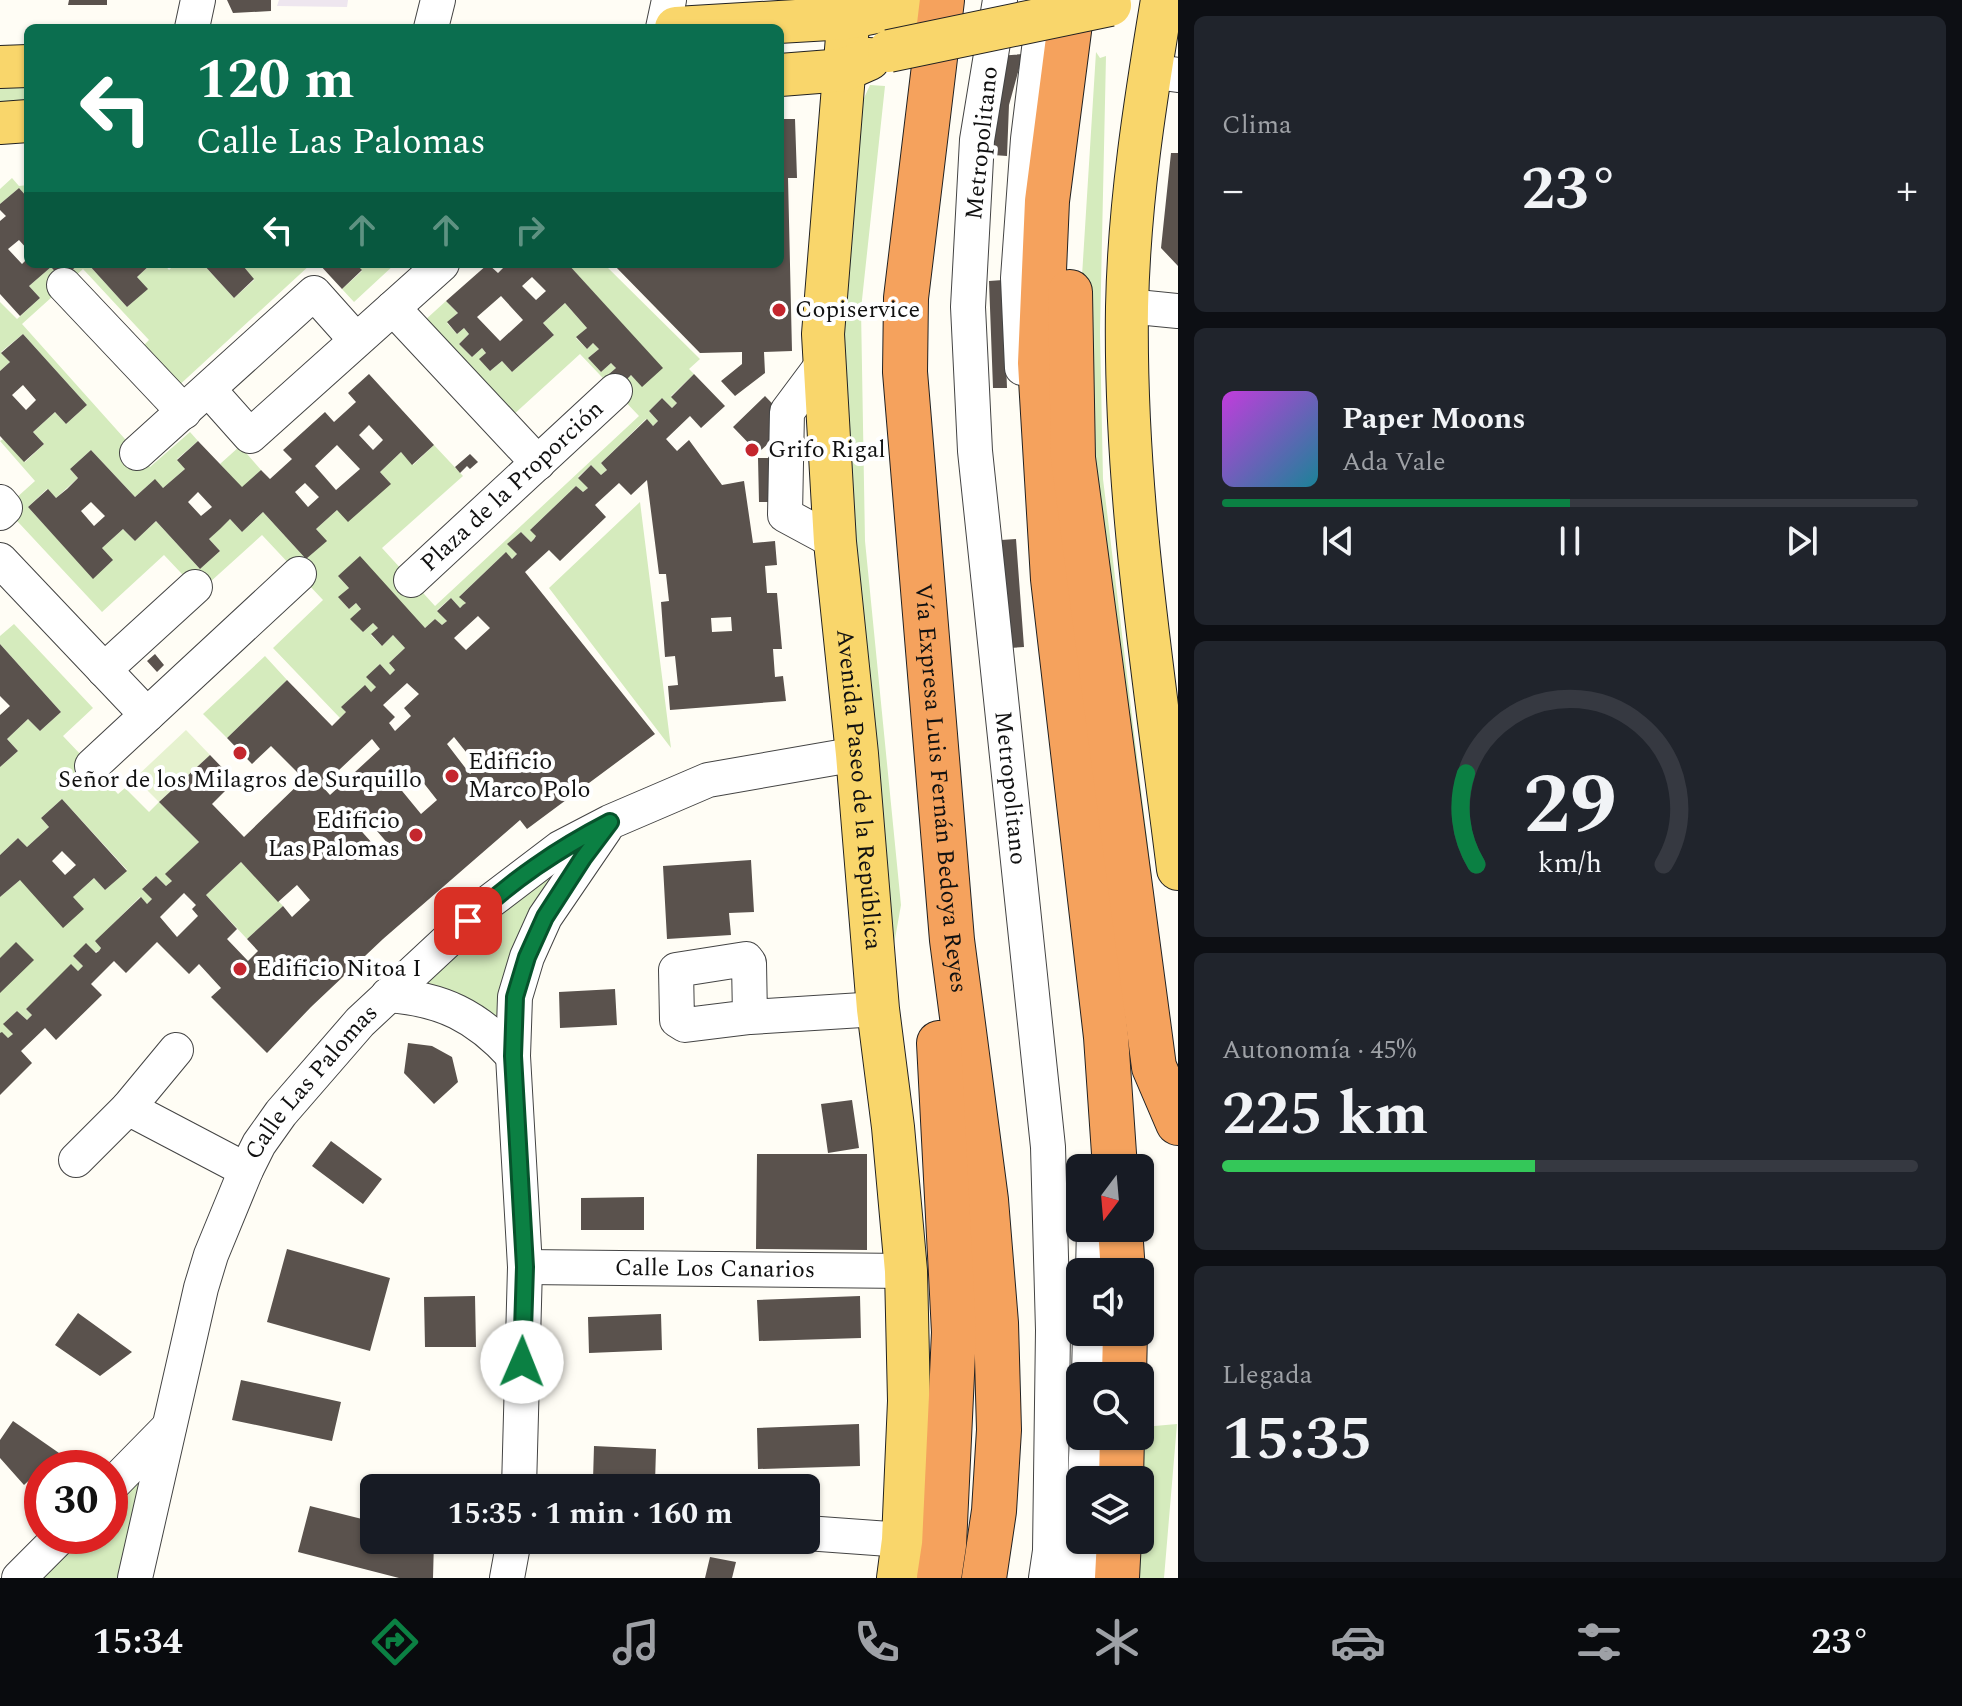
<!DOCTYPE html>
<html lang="es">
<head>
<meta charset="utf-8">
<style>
  :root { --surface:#171b24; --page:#20242c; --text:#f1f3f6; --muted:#9ea1a6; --line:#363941; --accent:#0b8043 }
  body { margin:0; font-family:Spectral,serif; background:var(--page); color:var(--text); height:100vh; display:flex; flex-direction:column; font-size:30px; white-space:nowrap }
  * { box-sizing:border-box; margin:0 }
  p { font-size:26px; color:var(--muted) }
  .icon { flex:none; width:44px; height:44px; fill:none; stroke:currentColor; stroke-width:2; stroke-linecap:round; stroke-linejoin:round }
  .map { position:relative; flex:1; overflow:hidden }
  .panel { display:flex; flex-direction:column; gap:16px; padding:16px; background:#0d0f14; width:784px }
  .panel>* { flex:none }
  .banner { position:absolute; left:24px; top:24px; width:760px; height:244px; border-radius:12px; box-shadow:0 2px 6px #0004; background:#0b6e4f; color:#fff; overflow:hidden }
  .needle { width:52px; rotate:196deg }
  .tools { position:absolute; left:1066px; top:1154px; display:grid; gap:16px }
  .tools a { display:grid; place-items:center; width:88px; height:88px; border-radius:12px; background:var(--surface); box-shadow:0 2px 6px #0004; font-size:40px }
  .speed { position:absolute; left:24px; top:1450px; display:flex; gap:16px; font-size:40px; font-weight:700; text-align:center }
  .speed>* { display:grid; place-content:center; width:104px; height:104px; border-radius:50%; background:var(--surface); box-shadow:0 2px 6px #0004; line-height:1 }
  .speed .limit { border:12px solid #d22; background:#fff; color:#111 }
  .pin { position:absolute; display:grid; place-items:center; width:68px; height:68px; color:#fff; margin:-34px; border-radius:16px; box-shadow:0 4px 12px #0006 }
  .me { position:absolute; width:88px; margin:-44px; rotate:1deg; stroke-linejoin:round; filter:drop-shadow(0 0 6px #0008) }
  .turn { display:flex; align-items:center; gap:28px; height:168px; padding:0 40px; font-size:36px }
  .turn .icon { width:104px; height:104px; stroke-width:2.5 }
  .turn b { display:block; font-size:56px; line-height:68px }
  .lanes { display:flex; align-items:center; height:76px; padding:0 40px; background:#0003; justify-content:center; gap:40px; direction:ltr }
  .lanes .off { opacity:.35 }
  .big { font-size:60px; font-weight:700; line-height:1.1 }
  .panel .card { flex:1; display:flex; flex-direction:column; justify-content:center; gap:12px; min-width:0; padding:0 28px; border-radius:12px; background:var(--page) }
  .panel .dial { align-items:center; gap:0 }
  .dial svg { height:208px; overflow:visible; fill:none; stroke:var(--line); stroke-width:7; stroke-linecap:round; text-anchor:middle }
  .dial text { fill:var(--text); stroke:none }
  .song { display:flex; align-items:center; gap:24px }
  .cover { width:96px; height:96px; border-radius:12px; background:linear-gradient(135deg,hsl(290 70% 55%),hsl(190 70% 35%)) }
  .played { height:8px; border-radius:4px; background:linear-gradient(90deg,var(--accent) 50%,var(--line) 50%) }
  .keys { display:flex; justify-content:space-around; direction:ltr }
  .heat { display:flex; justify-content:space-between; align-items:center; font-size:44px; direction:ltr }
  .charge { height:12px; border-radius:6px; background:linear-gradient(90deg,#34c759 45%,var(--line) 0) }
  .trip { position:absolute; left:360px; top:1474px; width:460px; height:80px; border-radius:12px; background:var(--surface); box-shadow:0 2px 6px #0004; font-weight:700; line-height:80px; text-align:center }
  .menu { display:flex; height:128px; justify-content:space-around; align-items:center; background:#090b0e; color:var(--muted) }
  .menu .icon { width:56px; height:56px }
  .menu .active { color:var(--accent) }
  .menu b { font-size:36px; color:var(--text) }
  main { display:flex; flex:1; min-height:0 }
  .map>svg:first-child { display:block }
  .industrial { fill:#eee6ef }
  .green { fill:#d5ebbd }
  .pitch { fill:#e6f2cf }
  .building { fill:#5a524d; fill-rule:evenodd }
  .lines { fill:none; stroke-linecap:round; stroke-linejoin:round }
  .minor-casing { stroke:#444; stroke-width:36 }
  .major-casing { stroke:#222; stroke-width:44 }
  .highway-casing { stroke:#222; stroke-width:46 }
  .minor { stroke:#fff; stroke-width:34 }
  .major { stroke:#f9d66b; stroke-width:42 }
  .highway { stroke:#f5a25d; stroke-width:44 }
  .major-bridge-casing { stroke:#222; stroke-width:44; stroke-linecap:butt }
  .major-bridge { stroke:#f9d66b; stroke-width:42 }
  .route-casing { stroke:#07532c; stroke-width:20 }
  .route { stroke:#0b8043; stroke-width:14 }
  .poi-dot { fill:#c4262e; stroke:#fff; stroke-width:3 }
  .labels { text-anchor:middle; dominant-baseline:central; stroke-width:8; stroke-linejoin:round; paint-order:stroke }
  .street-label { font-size:24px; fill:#111; stroke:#fff }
  .poi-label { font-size:24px; fill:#111; stroke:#fff; text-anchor:start }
</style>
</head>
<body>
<main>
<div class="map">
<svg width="1178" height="1578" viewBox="0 0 1178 1578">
  <rect width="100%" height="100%" fill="#fffdf5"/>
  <path class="industrial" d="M279 0H348L347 7 277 6Z"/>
  <path class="green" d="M1096 52 1100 58 1106 56 1100 332 1103 479 1178 1092 1090 489 1081 292Z
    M28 79V103L0 105V81Z
    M870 85 885 86 861 309 865 541 901 905 890 967 848 544 841 306 854 120Z
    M12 178 19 186 28 185V198L19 188 0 204V189Z
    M79 264H88L127 307 147 289 137 277 151 264H164L169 270 175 264H203L234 298 254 280 244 267 247 264H311L175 389 139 350 149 340 83 269 22 324 150 467 190 432 198 441 177 459 185 469 163 488 154 480 135 497 91 450 70 469 78 478 56 498 47 489 28 507 93 578 112 561 102 548 123 529 135 541 156 521 200 569 220 551 209 539 230 519 242 532 263 512 306 559 326 541 316 529 337 510 390 483 380 472 401 452 413 465 434 445 463 476 382 548 435 606 639 416 580 354 512 416 424 321 446 301 458 313 447 323 457 334 464 328 469 334 459 344 472 357 482 348 486 353 480 360 490 371 502 361 512 372 554 335 543 323 565 303 587 328 576 338 587 349 593 343 599 349 588 358 601 372 611 363 616 368 609 374 619 385 631 375 642 386 662 368 568 264H604L700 359 689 369 694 374 671 396 677 403 672 408 662 398 649 411 658 421 653 426 646 419 601 463 607 470 601 475 591 465 578 477 588 488 583 492 576 486 531 529 536 536 531 542 521 532 508 544 517 554 512 559 505 553 460 596 466 603 460 608 451 598 437 610 447 621 442 625 435 619 425 628 338 576 349 588 339 598 349 609 356 603 361 609 351 619 363 632 373 623 378 628 371 635 382 646 393 635 405 648 389 663 395 670 390 675 380 664 367 677 376 687 371 692 364 686 342 707 346 712 340 718 273 648 323 600 262 535 199 592 164 555 102 612 5 508 35 481 0 441 3 439 25 462 44 444 33 432 55 412 66 424 87 405 23 334 1 352 10 362 0 371V302L17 319 40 298 29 286 51 267 62 279Z
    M356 264H395L354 302 342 289 362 271Z
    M240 446 261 470 242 488 220 464Z
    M640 502 671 748 549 588Z
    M14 624 93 708 63 736 118 794 125 788 149 812 159 802 199 842 166 874 172 881 166 886 156 876 143 888 152 899 147 904 140 897 96 941 101 948 99 951 73 956 83 966 78 971 71 965 26 1009 32 1015 27 1020 17 1011 4 1023 13 1034 8 1038 0 1033V897L20 880 73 897 94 878 105 890 127 870 62 799 41 818 49 827 27 847 18 838 0 855V767L18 751 7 739 28 719 40 731 61 712 0 644V636Z
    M265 656 287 680 227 738 203 714Z
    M560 848 565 885 513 1056 409 996Z
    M241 862 283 906 247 939 206 895Z
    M1177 1424 1164 1578H1133L1140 1540 1143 1427Z
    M146 1471 119 1578H44L84 1536H110V1509Z"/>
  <path class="pitch" d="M186 730 210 755 159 802 135 778Z"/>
  <path class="building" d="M69 0H107V5H68Z
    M227 0H271V11L233 13Z
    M1023 54 1009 105 1007 156 993 155 998 56Z
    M780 93H783L784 119H795L797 178H788L792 351 764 352 765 373 735 396 721 381 742 364V352L700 353 613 264H780Z
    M1171 153H1178V266L1161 248Z
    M19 188 28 198V250L19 240 8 249 22 264 28 258V264H79L62 279 51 267 29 286 40 298 20 316 0 294V221L6 216 0 210V204Z
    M88 264H151L137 277 148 289 127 307Z
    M203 264H247L244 267 254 279 234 298Z
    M319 264H356L362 270 342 289Z
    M488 264 498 273 507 264H568L663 368 642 387 631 375 620 386 609 374 616 368 611 363 601 372 588 358 599 349 593 343 587 349 576 337 587 328 565 303 543 323 554 335 512 372 502 361 490 371 479 359 486 353 482 348 472 357 459 344 469 334 464 328 457 334 447 322 458 313 446 301ZM532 277 546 291 536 300 522 286ZM501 296 523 320 500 341 477 317Z
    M1003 280 1007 388H993L989 281Z
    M23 334 87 405 66 424 55 412 33 432 44 444 24 462 0 436V371L10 362 1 353ZM23 385 36 400 26 410 12 395Z
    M369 374 434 445 412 465 401 452 380 472 391 484 348 522 337 510 316 529 327 541 306 559 263 512 242 532 230 519 220 529 209 539 220 551 200 569 156 521 135 541 123 529 102 548 113 560 93 579 28 507 48 489 56 498 67 489 78 478 70 469 91 450 135 497 155 479 163 488 185 469 177 460 198 441 242 487 261 470 270 479 292 459 283 450 325 412 334 422 356 402 348 393ZM369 425 383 440 373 450 359 435ZM337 445 360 469 336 490 315 466ZM305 483 319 497 308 507 295 492ZM198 492 212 507 201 516 188 502ZM91 502 105 516 94 526 81 511Z
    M694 374 725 406 701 428 690 416 666 439 677 451 689 440 722 485 744 481 753 543 775 541 777 565 765 566 767 593H777L782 649H773L775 677 783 676 786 701 670 710 668 686 678 685 675 656 665 657 661 602 669 601 666 574H659L647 480 631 495 619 483 595 505 606 517 560 561 549 550 525 572 655 734 527 829 520 820 383 939 311 1007 267 1053 211 997 221 988 199 964 189 974 157 942 126 973 114 961 91 984 102 995 56 1040 45 1028 21 1051 32 1063 0 1095V1033L2 1032 8 1038 13 1034 3 1024 17 1011 27 1020 32 1015 26 1009 71 964 78 971 83 966 73 956 86 943 96 953 99 951 101 948 95 941 141 897 147 904 152 899 142 889 156 876 166 886 172 881 165 874 199 842 159 802 210 755 235 781 212 804 244 837 304 779 271 746 252 764 227 738 287 680 332 726 346 712 341 707 365 685 371 692 376 687 366 677 380 664 390 675 395 670 389 663 405 648 393 635 382 646 371 634 378 628 373 623 363 632 350 619 361 609 356 603 349 609 338 597 349 588 338 576 360 556 425 628 435 619 442 625 447 621 437 611 451 598 460 608 463 605 466 603 459 597 506 552 512 559 517 554 507 544 521 532 531 542 534 539 536 536 530 530 576 486 583 492 588 488 578 478 591 465 601 475 607 470 601 463 647 419 653 426 658 421 649 411 662 398 672 408 677 403 671 397ZM478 616 490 628 466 650 454 638ZM731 617 732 631 712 632 711 618ZM407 683 419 694 404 708 411 716 395 731 389 723 395 717 383 705ZM454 737 478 767 470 774 447 744ZM372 739 380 749 330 795 322 786ZM415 772 437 800 421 814 398 786ZM364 816 390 846 381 853 355 824ZM241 862 278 902 297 885 310 900 292 917 283 906 247 939 258 951 248 961 227 939 237 929 206 895ZM184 893 196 905 192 909 198 916 177 937 160 917Z
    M765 396 791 423 758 453 733 427Z
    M470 454 478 462 470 469 467 466 460 473 455 467Z
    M758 458H795L796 502H759Z
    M1016 539 1024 647 1009 648 1001 540Z
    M0 644 61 712 40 731 28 719 7 739 18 751 0 767V715L10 706 0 696Z
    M155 654 164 665 157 672 147 661Z
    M62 799 127 871 105 890 94 878 73 897 84 909 63 928 20 880 0 897V855L18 838 27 847 49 827 41 818ZM62 851 76 865 65 875 52 861Z
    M751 860 754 912 729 913 731 935 667 939 663 866Z
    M16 942 34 960 0 993V958Z
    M615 989 617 1025 560 1028 559 992Z
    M408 1043 432 1046 452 1057 458 1082 434 1104 404 1073Z
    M852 1100 859 1148 828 1153 821 1104Z
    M331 1141 382 1179 363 1204 312 1166Z
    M757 1154H867V1250L756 1249Z
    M644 1197V1230H581V1198Z
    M287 1249 390 1278 370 1351 267 1322Z
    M475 1296 476 1347H425L424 1297Z
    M860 1296 861 1338 759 1341 757 1300Z
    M78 1313 132 1352 100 1376 55 1345Z
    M661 1314 662 1350 589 1353 588 1317Z
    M241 1380 341 1402 332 1441 232 1420Z
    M13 1421 59 1453 24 1485 0 1458V1440Z
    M859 1424 860 1466 758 1469 757 1428Z
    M594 1446 656 1449 655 1483 593 1480Z
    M310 1506 374 1522V1540H434L433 1578H399L298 1552Z
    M710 1557 736 1562 732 1578H705Z"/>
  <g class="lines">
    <defs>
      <g id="minor">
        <path id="s1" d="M1000 0 977 140 968 307 975 451 1048 1147 1053 1330 1050 1551 1046 1578"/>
        <path d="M192 28 198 0"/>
        <path d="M431 28 438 0"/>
        <path d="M663 28 669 0"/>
        <path d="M1149 71 1178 75"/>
        <path d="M64 285 184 412"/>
        <path d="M1127 306 1178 311"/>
        <path d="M393 308 538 463"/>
        <path d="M825 361 787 412 785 515 835 542"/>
        <path d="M1022 368 1018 278 1028 139 1045 0"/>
        <path d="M209 390 250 436 442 264"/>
        <path d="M137 453 314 293 356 340"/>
        <path d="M0 502 5 508 0 513"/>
        <path d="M0 560 147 715"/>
        <path id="s2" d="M411 580 615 391"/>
        <path d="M104 670 195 587"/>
        <path d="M92 766 299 574"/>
        <path d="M388 995C442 999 477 1016 513 1056"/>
        <path d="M750 1017 749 963 746 959 676 970 677 1020 685 1025 750 1017 878 1009"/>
        <path d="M128 1108 176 1050"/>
        <path d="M76 1160 128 1108 246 1170"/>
        <path id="s3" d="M525 1267 906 1271"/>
        <path d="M1093 1272 1094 1228"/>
        <path d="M1089 1376 1090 1332"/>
        <path d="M1085 1480 1087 1436"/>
        <path d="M110 1487 169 1427"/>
        <path d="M519 1488 525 1267 513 1056 515 997 527 957 545 917 605 829"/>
        <path d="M806 1533 903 1540"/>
        <path d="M19 1578 61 1536"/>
        <path id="s4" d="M135 1578 201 1288 211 1255 246 1170 259 1144 281 1113 360 1022 489 902 560 848 610 822 708 780 857 754"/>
        <path d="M507 1578 514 1540"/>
        <path d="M1079 1578 1083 1540"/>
      </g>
      <g id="major">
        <path id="s5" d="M850 0 823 334 835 542 857 754 878 1009 893 1127 906 1271 909 1401 903 1540 898 1578"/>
        <path d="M1162 0C1145 102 1129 204 1127 307 1124 496 1155 683 1178 869"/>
        <path d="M676 28 847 18 935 0"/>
        <path d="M0 67 28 66"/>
        <path d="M780 75 844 70 869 59"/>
        <path d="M0 123 28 121"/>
      </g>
      <g id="highway">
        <path id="s6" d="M942 0 906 298 905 372 952 940 986 1200 996 1323 999 1430 994 1511 984 1578"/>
        <path d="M1073 0 1047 201 1040 363 1053 579 1106 1037 1115 1168"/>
        <path d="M1070 292 1073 458 1154 1067 1178 1123"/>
        <path d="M939 1043 954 1332 944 1545 939 1578"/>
        <path d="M1120 1228 1123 1272"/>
        <path d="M1124 1376 1125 1332"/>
        <path d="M1121 1480 1122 1436"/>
        <path d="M1117 1578 1119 1540"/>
      </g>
    </defs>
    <use href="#minor" class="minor-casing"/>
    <use href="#major" class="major-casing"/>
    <use href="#highway" class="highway-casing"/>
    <use href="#minor" class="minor"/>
    <use href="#major" class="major"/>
    <use href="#highway" class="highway"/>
    <defs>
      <path id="major-bridge" d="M889 51 1110 5"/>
    </defs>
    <use href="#major-bridge" class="major-bridge-casing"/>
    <use href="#major-bridge" class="major-bridge"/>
  </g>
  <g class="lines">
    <defs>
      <path id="route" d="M468 921C513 880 556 850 610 822L583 858 545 917 527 957 515 997 513 1056 525 1267 522 1362"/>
    </defs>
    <use href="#route" class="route-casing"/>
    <use href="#route" class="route"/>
  </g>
  <g class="poi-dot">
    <circle cx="779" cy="310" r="8"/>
    <circle cx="752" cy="450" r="8"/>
    <circle cx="240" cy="753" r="8"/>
    <circle cx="452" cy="776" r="8"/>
    <circle cx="416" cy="835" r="8"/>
    <circle cx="240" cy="969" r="8"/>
  </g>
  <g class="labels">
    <g class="street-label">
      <text transform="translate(982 143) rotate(-84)">Metropolitano</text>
      <text stroke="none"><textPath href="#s2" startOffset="138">Plaza de la Proporción</textPath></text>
      <text stroke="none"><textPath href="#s1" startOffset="792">Metropolitano</textPath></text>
      <text stroke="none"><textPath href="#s5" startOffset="792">Avenida Paseo de la República</textPath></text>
      <text stroke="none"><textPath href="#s6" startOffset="792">Vía Expresa Luis Fernán Bedoya Reyes</textPath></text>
      <text stroke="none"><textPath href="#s4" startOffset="534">Calle Las Palomas</textPath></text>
      <text stroke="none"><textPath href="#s3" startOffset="190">Calle Los Canarios</textPath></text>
    </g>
    <g class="poi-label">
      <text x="795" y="310">Copiservice</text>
      <text x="768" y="450">Grifo Rigal</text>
      <text x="468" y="762">Edificio<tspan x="468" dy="28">Marco Polo</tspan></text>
      <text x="240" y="780" text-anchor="middle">Señor de los Milagros de Surquillo</text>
      <text x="400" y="821" text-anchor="end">Edificio<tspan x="400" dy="28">Las Palomas</tspan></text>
      <text x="256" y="969">Edificio Nitoa I</text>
    </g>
  </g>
</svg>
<div class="tools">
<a><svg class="needle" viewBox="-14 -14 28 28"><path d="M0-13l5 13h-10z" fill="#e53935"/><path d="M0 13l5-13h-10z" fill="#9ea1a6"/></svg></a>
<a><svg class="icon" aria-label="sound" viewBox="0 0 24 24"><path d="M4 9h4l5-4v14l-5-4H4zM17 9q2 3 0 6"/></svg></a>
<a><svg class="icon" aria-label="search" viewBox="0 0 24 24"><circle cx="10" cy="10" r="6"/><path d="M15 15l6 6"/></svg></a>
<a><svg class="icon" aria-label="layers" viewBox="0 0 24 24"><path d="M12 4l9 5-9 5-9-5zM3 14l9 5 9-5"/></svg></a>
</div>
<div class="speed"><div class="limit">30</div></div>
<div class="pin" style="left:468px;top:921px;background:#d93025"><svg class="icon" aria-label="arrive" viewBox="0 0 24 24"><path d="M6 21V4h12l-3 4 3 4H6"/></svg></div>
<svg class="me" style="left:522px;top:1362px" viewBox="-20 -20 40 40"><circle r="19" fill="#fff"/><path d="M0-13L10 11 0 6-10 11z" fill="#0b8043"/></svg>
<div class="trip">15:35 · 1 min · 160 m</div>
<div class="banner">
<div class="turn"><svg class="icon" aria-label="left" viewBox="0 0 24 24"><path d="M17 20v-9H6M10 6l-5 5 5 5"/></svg><div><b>120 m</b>Calle Las Palomas</div></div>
<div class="lanes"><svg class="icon" aria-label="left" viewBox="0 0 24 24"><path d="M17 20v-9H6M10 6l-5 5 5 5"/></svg><svg class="icon off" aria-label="ahead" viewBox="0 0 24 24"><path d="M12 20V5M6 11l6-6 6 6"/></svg><svg class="icon off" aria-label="ahead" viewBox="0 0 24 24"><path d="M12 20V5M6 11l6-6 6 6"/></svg><svg class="icon off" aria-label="right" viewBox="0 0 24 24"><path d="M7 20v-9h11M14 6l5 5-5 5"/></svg></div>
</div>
</div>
<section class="panel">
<div class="card"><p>Clima</p>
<div class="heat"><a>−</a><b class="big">23°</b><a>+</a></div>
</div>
<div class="card">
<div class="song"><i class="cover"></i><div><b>Paper Moons</b><p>Ada Vale</p></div></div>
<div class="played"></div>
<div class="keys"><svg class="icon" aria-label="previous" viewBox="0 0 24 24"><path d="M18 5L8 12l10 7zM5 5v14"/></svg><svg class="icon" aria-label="pause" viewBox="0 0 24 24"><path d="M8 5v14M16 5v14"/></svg><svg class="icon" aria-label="next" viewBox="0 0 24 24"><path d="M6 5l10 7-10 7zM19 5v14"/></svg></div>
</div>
<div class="card dial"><svg viewBox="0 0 100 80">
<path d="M14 69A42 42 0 1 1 86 69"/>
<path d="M14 69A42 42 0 0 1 10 34" stroke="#0b8043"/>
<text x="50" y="56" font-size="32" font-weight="700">29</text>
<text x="50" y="72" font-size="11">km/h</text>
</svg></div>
<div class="card"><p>Autonomía · 45%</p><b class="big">225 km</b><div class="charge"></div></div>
<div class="card"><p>Llegada</p><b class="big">15:35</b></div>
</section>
</main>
<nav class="menu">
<b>15:34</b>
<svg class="icon active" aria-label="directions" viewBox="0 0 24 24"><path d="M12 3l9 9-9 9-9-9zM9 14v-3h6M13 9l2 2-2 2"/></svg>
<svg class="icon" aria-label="music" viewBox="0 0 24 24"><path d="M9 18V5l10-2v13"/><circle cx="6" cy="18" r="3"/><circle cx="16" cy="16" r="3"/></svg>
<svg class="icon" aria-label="phone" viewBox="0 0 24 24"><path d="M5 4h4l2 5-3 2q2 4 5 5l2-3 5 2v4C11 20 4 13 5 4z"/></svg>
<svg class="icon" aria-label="climate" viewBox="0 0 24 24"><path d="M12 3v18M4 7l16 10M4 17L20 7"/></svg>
<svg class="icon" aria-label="car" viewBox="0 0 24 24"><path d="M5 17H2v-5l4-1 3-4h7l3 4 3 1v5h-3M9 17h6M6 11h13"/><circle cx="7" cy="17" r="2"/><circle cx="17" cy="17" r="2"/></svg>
<svg class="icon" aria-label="filters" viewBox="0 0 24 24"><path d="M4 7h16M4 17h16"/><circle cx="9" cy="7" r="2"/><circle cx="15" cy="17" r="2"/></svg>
<b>23°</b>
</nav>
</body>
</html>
